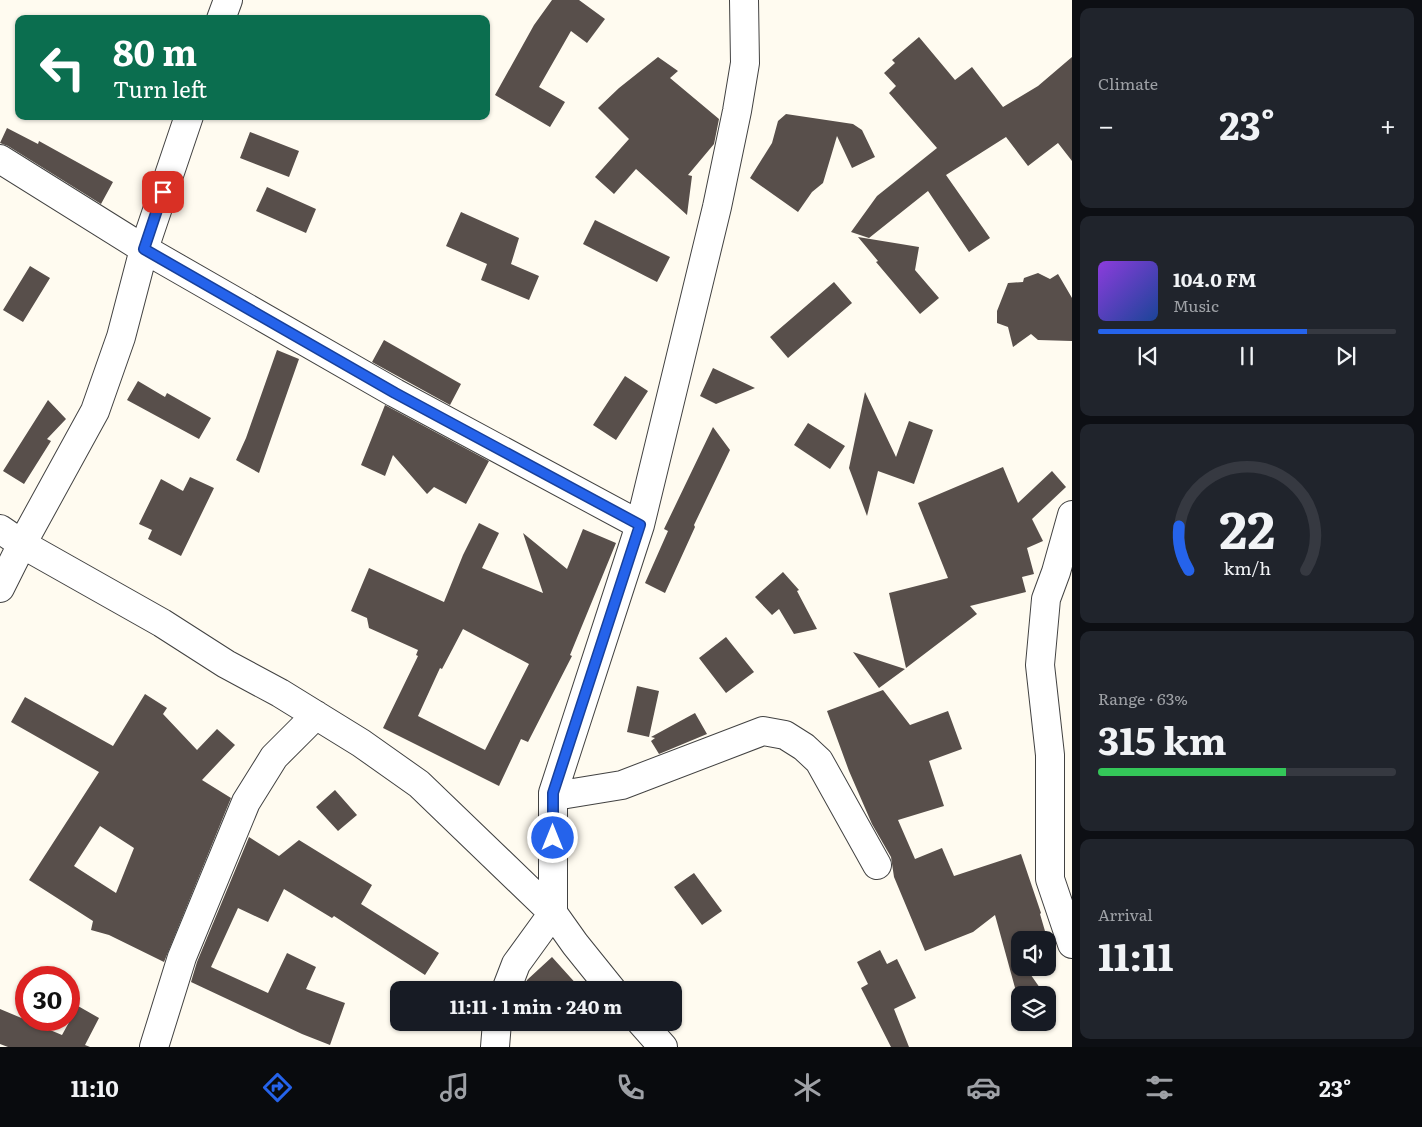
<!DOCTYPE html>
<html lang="en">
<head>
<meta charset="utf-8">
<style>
  :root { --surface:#171b24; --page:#20242c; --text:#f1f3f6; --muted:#9ea1a6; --line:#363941; --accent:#2563eb }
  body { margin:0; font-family:Literata,serif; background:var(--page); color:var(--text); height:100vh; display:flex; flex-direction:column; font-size:19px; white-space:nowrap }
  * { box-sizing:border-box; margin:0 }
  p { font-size:16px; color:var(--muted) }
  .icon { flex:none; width:28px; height:28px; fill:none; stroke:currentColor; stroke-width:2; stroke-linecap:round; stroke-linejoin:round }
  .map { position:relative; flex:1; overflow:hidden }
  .panel { display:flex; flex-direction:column; gap:8px; padding:8px; background:#0d0f14; width:350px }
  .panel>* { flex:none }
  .guide { position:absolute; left:15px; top:15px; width:475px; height:105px; border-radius:10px; box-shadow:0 1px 4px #0004; background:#0b6e4f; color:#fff; overflow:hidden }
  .fabs { position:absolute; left:1011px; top:931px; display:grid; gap:10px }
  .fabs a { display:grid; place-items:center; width:45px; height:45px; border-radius:10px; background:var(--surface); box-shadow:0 1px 4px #0004; font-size:25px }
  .speed { position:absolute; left:15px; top:966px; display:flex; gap:10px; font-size:25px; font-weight:700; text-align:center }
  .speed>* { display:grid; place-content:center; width:65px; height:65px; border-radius:50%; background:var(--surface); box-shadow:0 1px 4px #0004; line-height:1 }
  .speed .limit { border:8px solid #d22; background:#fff; color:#111 }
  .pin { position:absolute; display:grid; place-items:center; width:42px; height:42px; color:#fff; margin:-21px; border-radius:10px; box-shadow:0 2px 8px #0006 }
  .me { position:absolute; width:55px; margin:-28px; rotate:0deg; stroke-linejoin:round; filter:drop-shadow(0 0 4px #0008) }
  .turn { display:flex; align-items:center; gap:18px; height:105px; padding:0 15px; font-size:22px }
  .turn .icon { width:65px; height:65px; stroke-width:2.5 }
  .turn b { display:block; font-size:35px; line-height:42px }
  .big { font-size:38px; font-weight:700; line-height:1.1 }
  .panel .widget { flex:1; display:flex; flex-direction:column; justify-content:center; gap:8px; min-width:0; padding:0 18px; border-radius:10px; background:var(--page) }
  .panel .dial { align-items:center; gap:0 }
  .dial svg { height:130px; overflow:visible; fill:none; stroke:var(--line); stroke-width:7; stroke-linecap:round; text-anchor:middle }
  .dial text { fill:var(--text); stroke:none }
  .song { display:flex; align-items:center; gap:15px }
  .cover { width:60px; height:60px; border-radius:8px; background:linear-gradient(135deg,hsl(270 70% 55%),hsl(220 70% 35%)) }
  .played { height:5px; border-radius:2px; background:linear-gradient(90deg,var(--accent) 70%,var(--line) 70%) }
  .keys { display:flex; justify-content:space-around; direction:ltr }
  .heat { display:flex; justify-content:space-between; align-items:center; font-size:28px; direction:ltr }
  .charge { height:8px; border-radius:4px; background:linear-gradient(90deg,#34c759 63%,var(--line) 0) }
  .trip { position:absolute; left:390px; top:981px; width:292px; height:50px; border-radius:10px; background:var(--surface); box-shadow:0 1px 4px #0004; font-weight:700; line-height:50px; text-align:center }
  .dock { display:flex; height:80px; justify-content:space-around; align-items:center; background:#090b0e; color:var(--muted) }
  .dock .icon { width:35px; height:35px }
  .dock .selected { color:var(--accent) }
  .dock b { font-size:22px; color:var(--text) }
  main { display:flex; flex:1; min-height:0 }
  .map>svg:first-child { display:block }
  .building { fill:#584f4b; fill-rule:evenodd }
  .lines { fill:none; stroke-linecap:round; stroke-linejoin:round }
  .street-casing { stroke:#424242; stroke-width:30 }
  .street { stroke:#fff; stroke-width:28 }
  .route-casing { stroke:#184099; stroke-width:12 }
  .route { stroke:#2563eb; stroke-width:9 }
</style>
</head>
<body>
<main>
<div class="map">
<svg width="1072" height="1047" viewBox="0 0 1072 1047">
  <rect width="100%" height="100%" fill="#fffbf0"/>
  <path class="building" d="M552 0H579L605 19 587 43 571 31 539 87 565 102 550 127 495 95 534 25Z
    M919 37 955 80 972 67 1003 107 1038 86 1072 57V161L1058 143 1028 166 1006 137 946 175 990 238 969 252 928 191 869 238 851 232 877 196 937 148 889 93 896 86 884 73 895 63 892 60Z
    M658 57 678 71 670 78 719 119 714 144 688 175 692 176 687 215 636 169 614 194 595 177 629 139 598 108 619 88Z
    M786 114 853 124 862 130 875 157 852 168 837 136 823 183 812 192 798 212 750 178 772 143 778 121Z
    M7 128 38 144 39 141 113 182 101 204 8 146 0 143Z
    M250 132 299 151 289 177 240 158Z
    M267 187 316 209 306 233 256 211Z
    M461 212 519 238 511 264 539 276 529 300 481 280 487 264 446 246Z
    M595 220 670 257 657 282 583 244Z
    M858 237 919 247 915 270 939 298 920 314 876 262 878 261Z
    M30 266 50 278 23 322 3 310Z
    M1038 273 1050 279 1058 274 1072 298V341L1038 340 1031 334 1013 347 1008 327 997 323V311L1008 283 1023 282 1024 278Z
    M834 282 852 303 788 358 770 337Z
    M384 340 461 384 450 405 372 362Z
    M277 350 299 359 259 473 236 460 246 438Z
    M713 368 755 388 716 404 700 396Z
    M625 376 648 391 616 440 593 425Z
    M138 381 165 397 167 393 211 418 199 439 127 400Z
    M865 392 896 457 909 421 933 430 914 484 878 471 867 516 849 468Z
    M48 400 66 419 47 439 51 441 24 484 3 471Z
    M385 405 489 461 466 504 434 487 427 494 393 455 385 476 361 465Z
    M808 423 845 446 830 469 794 445Z
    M713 427 730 450 694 525 695 527 665 593 645 583 668 531 664 529Z
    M1003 467 1018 503 1052 471 1066 487 1032 519 1043 541 1027 548 1034 574 1022 577 1026 592 970 606 977 614 906 668 889 593 948 578 918 503Z
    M190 477 214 488 181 556 148 539 152 530 139 524 161 479 183 491Z
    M479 523 499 533 482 568 543 593 523 533 567 569 583 529 616 543 570 655 572 656 528 742 521 739 499 786 383 728 418 656 416 655 418 650 369 628 367 618 351 611 369 568 444 602 463 555ZM463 629 529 664 485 750 418 716 440 668 442 669Z
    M783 572 799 590 797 591 817 629 794 634 779 609 772 615 755 597Z
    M726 637 754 672 726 693 699 658Z
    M853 652 905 669 879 688Z
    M637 686 659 691 649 737 627 732Z
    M883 690 910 725 948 711 962 749 929 761 944 806 898 820 915 859 942 848 954 876 1021 854 1041 913 1040 914 1052 955 1048 956V940H1020V968H1026L1040 988 1029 995H1017L995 915 973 932 925 951 894 877 891 857 872 824 849 771 827 711Z
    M145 694 167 708 163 714 197 750 217 729 235 745 202 780 231 798 164 962 109 935 91 930 93 921 29 880 99 772 11 722 25 697 113 746ZM100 826 134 848 116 893 74 866Z
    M695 713 707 734 659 754 651 741 655 738 651 737Z
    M335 790 357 815 338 831 316 807Z
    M249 837 279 856 299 840 372 885 361 904 439 953 425 975 334 916 332 918 284 889 268 922 238 908 211 967 268 993 287 953 316 967 306 989 345 1003 330 1045 302 1034 191 982 197 962Z
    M694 873 722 911 702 925 674 887Z
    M880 950 887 964 897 959 916 998 894 1009 909 1047H891L861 988 868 984 857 962Z
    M552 957 579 987 575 990H523L527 980Z
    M78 1006 99 1018 85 1045 90 1047H8L0 1044V1009L62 1035Z"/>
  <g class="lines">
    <defs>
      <path id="street" d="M221 19 228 0
        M0 159 144 249 189 116
        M1072 515 1056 572 1046 599 1040 665 1050 755V879L1072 944
        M0 529 22 544 162 623 226 664 280 693 361 743 419 784 553 913 575 944 612 990
        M0 588 22 544 95 411 121 337 144 249 395 393 640 525
        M553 793 567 794 622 785 763 731 785 735 804 747 819 761 877 865
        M506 990 516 964 553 913V793L640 525 717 207 737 111 745 63 744 0
        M641 1022 663 1047
        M154 1047 182 957 246 802 274 757 316 715
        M495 1047 497 1022"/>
    </defs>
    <use href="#street" class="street-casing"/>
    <use href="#street" class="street"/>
  </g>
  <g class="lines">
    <defs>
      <path id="route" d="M163 192 144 249 395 393 640 525 553 793V838"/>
    </defs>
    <use href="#route" class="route-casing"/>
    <use href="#route" class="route"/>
  </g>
</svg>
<div class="fabs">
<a><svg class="icon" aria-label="sound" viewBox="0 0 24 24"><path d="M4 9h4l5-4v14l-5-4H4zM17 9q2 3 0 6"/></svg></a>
<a><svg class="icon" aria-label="layers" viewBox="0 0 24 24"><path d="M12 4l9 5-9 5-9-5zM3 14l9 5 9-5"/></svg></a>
</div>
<div class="speed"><div class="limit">30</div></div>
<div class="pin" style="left:163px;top:192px;background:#d93025"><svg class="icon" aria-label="arrive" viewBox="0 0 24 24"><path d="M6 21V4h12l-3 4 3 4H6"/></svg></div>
<svg class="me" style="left:553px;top:838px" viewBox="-20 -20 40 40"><circle r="17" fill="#2563eb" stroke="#fff" stroke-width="3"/><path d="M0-11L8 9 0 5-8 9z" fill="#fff"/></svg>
<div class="trip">11:11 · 1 min · 240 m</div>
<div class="guide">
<div class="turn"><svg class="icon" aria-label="left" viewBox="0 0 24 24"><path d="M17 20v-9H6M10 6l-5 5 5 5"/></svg><div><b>80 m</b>Turn left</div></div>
</div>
</div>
<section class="panel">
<div class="widget"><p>Climate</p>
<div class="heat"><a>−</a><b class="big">23°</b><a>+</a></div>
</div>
<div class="widget">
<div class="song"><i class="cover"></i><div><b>104.0 FM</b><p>Music</p></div></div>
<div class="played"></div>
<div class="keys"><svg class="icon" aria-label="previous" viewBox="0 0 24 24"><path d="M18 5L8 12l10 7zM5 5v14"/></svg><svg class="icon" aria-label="pause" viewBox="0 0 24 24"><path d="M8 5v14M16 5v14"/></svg><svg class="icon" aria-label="next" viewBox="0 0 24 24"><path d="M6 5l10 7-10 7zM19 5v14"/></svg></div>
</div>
<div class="widget dial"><svg viewBox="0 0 100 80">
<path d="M14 69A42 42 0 1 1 86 69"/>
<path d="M14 69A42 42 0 0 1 8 42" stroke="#2563eb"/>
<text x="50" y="56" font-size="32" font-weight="700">22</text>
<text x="50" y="72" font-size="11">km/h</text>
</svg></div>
<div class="widget"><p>Range · 63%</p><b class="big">315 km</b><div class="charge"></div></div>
<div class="widget"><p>Arrival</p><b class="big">11:11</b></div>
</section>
</main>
<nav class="dock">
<b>11:10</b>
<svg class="icon selected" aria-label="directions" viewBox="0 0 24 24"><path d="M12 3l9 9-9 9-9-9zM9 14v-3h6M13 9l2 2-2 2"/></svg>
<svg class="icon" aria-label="music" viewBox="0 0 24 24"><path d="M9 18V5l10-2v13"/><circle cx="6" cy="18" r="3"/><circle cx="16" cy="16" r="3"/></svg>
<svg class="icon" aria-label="phone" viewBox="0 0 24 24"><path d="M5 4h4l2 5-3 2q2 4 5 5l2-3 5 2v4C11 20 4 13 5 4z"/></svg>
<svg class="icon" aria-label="climate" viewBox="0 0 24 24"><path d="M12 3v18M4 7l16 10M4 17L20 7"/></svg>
<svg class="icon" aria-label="car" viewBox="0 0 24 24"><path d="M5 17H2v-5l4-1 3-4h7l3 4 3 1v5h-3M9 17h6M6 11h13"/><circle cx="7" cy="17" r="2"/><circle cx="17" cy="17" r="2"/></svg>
<svg class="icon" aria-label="filters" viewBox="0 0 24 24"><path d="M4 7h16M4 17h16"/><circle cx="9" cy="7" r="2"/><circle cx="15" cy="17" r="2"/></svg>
<b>23°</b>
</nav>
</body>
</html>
